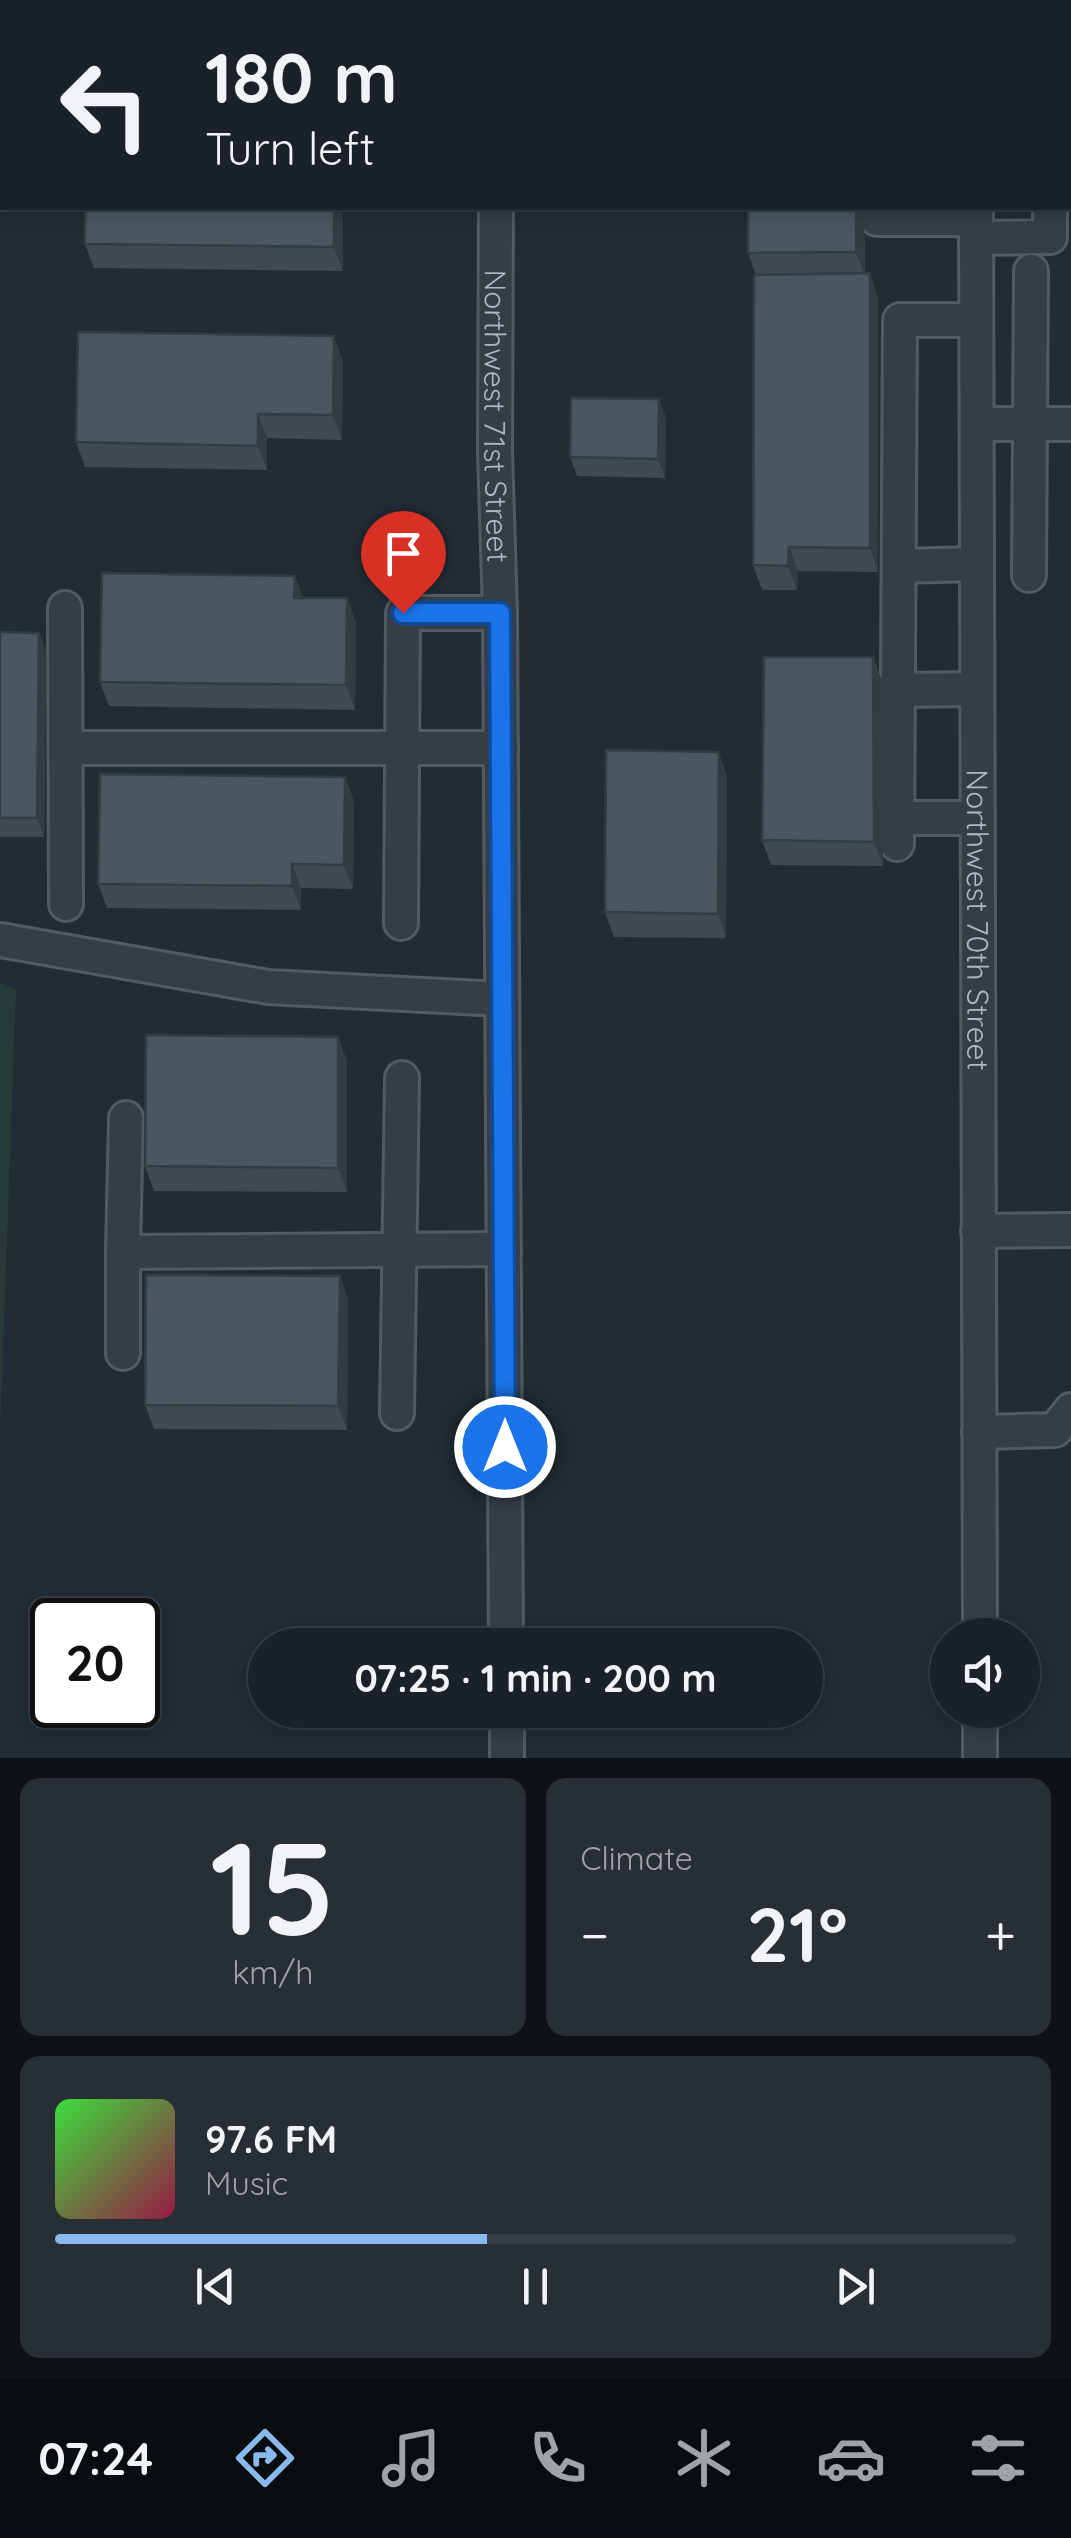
<!DOCTYPE html>
<html lang="en">
<head>
<meta charset="utf-8">
<style>
  :root { --surface:#1a2128; --page:#272e34; --text:#f1f3f6; --muted:#9fa3a8; --line:#383e45; --accent:#8ab9ed }
  body { margin:0; font-family:Quicksand,sans-serif; background:var(--page); color:var(--text); height:100vh; display:flex; flex-direction:column; font-size:38px; white-space:nowrap }
  * { box-sizing:border-box; margin:0 }
  p { font-size:32px; color:var(--muted) }
  .icon { flex:none; width:55px; height:55px; fill:none; stroke:currentColor; stroke-width:2; stroke-linecap:round; stroke-linejoin:round }
  .map { position:relative; height:1758px; overflow:hidden }
  .sheet { display:flex; flex-direction:column; gap:20px; padding:20px; background:#0e1216; flex:1 }
  .sheet>* { flex:none }
  .guide { position:absolute; left:0px; top:0px; width:1072px; height:210px; box-shadow:0 5px 15px #0003,0 0 0 2px var(--line); background:#1a2128; color:var(--text); overflow:hidden }
  .tools { position:absolute; left:930px; top:1618px; display:grid; gap:20px }
  .tools a { display:grid; place-items:center; width:110px; height:110px; border-radius:50%; background:var(--surface); box-shadow:0 5px 15px #0003,0 0 0 2px var(--line); font-size:50px }
  .speed { position:absolute; left:30px; top:1598px; display:flex; gap:20px; font-size:50px; font-weight:700; text-align:center }
  .speed>* { display:grid; place-content:center; width:130px; height:130px; border-radius:50%; background:var(--surface); box-shadow:0 5px 15px #0003,0 0 0 2px var(--line); line-height:1 }
  .speed .limit { border:5px solid #111; border-radius:15px; background:#fff; color:#111 }
  .pin { position:absolute; display:grid; place-items:center; width:85px; height:85px; color:#fff; margin:-102px -42px; border-radius:50% 50% 50% 0; rotate:-45deg; box-shadow:0 0 10px #0007 }
  .pin .icon { rotate:45deg }
  .me { position:absolute; width:110px; margin:-55px; rotate:0deg; stroke-linejoin:round; filter:drop-shadow(0 0 8px #0008) }
  .turn { display:flex; align-items:center; gap:35px; height:210px; padding:0 40px; font-size:45px }
  .turn .icon { width:130px; height:130px; stroke-width:2.5 }
  .turn b { display:block; font-size:70px; line-height:85px }
  .big { font-size:75px; font-weight:700; line-height:1.1 }
  .sheet .card { flex:1; display:flex; flex-direction:column; justify-content:center; gap:15px; min-width:0; padding:0 35px; border-radius:20px; background:var(--page) }
  .sheet .dial { align-items:center; gap:0 }
  .dial b { font-size:130px; line-height:1 }
  .song { display:flex; align-items:center; gap:30px }
  .cover { width:120px; height:120px; border-radius:15px; background:linear-gradient(135deg,hsl(120 70% 55%),hsl(340 70% 35%)) }
  .played { height:10px; border-radius:5px; background:linear-gradient(90deg,var(--accent) 45%,var(--line) 45%) }
  .keys { display:flex; justify-content:space-around; direction:ltr }
  .heat { display:flex; justify-content:space-between; align-items:center; font-size:55px; direction:ltr }
  .sheet .tiles { flex:1; display:grid; gap:20px; grid-template-columns:1fr 1fr }
  .card:last-child { grid-column:span 2 }
  .trip { position:absolute; left:248px; top:1628px; width:575px; height:100px; border-radius:50px; background:var(--surface); box-shadow:0 5px 15px #0003,0 0 0 2px var(--line); font-weight:700; line-height:100px; text-align:center }
  .tab-bar { display:flex; height:160px; justify-content:space-around; align-items:center; background:#0a0d10; color:var(--muted) }
  .tab-bar .icon { width:70px; height:70px }
  .tab-bar .active { color:var(--accent) }
  .tab-bar b { font-size:45px; color:var(--text) }
  .map>svg:first-child { display:block }
  .green { fill:#273a38 }
  .lines { fill:none; stroke-linecap:round; stroke-linejoin:round }
  .minor-casing { stroke:#525b63; stroke-width:38 }
  .minor { stroke:#353d46; stroke-width:32 }
  .wall { fill:#404a53 }
  .shaded-wall { fill:#343c43 }
  .building { fill:#4a5660; stroke:#343c43; stroke-width:2.5 }
  .route-casing { stroke:#114b97; stroke-width:25 }
  .route { stroke:#1a73e8; stroke-width:18 }
  .labels { text-anchor:middle; dominant-baseline:central; stroke-width:10; stroke-linejoin:round; paint-order:stroke }
  .street-label { font-size:30px; fill:#afb8c2; stroke:#1b222a }
</style>
</head>
<body>
<div class="map">
<svg width="1071" height="1758" viewBox="0 0 1071 1758">
  <rect width="100%" height="100%" fill="#222c35"/>
  <path class="green" d="M0 983 16 989 0 1434Z"/>
  <g class="lines">
    <defs>
      <g id="minor">
        <path d="M976 0V2"/>
        <path d="M497 2V0"/>
        <path d="M776 2V0"/>
        <path d="M1070 50H1071"/>
        <path id="s1" d="M496 208 495 452 500 613 506 1645"/>
        <path id="s2" d="M976 208 980 1635"/>
        <path d="M877 219H976"/>
        <path d="M976 238 1050 237V208"/>
        <path d="M977 424H1071"/>
        <path d="M899 566 977 564"/>
        <path d="M1029 575 1031 271"/>
        <path d="M65 608 66 904"/>
        <path d="M898 690 977 689"/>
        <path d="M66 748H501"/>
        <path d="M898 818H977"/>
        <path d="M897 844 900 320H976"/>
        <path d="M401 923 403 613H500"/>
        <path d="M0 940 268 987 501 999"/>
        <path d="M978 1231 1071 1230"/>
        <path d="M123 1252 126 1118"/>
        <path d="M123 1353V1252L504 1249"/>
        <path d="M397 1413 402 1078"/>
        <path d="M979 1432 1055 1430 1071 1410"/>
        <path d="M507 1710V1758"/>
        <path d="M980 1710V1758"/>
      </g>
    </defs>
    <use href="#minor" class="minor-casing"/>
    <use href="#minor" class="minor"/>
  </g>
  <path class="wall" d="M253 0H318V2H254Z
    M343 208V271L94 268 85 244Z
    M864 208 865 273 878 297V572L798 571 797 590H762L753 565 756 275 748 253Z
    M343 361 342 440 267 438V470L85 467 76 442Z
    M659 399 666 418 665 478 577 476 570 457Z
    M295 576 303 598H347L356 623 355 710 109 706 100 682Z
    M0 632 39 633 46 652 44 837H0Z
    M873 657 882 681 883 866 771 865 762 840Z
    M727 776 726 938 614 937 605 912Z
    M345 777 354 802 353 889 301 888V910L107 908 98 884Z
    M338 1037 347 1061V1192L154 1191 145 1166Z
    M340 1276 348 1300 347 1430 154 1429 145 1405Z"/>
  <path class="shaded-wall" d="M334 208H343V271L334 247Z
    M856 208H864L865 277 856 252Z
    M870 273 878 297V572L870 548Z
    M334 336 343 361 342 440 333 415Z
    M659 399 666 418 665 478 658 459Z
    M258 414 267 438V470L258 446Z
    M789 547 798 571 797 590 788 566Z
    M295 576 304 600 294 598Z
    M347 598 356 623 355 710 346 685Z
    M39 633 46 652 44 837 37 818Z
    M873 657 882 681 883 866 874 842Z
    M719 752 727 776 726 938 718 914Z
    M345 777 354 802 353 889 344 865Z
    M292 864 301 888V910L292 886Z
    M338 1037 347 1061V1192L338 1168Z
    M340 1276 348 1300 347 1430 338 1406Z"/>
  <path class="building" d="M624 0H705V2H624Z
    M85 208H334V247L85 244Z
    M748 208H856V252L748 253Z
    M870 273V548L789 547 788 566 753 565 754 275Z
    M78 332 334 336 333 415 258 414V446L76 442Z
    M571 398 659 399 658 459 570 457Z
    M102 573 295 576 294 598H347L346 685 100 682Z
    M0 632 39 633 37 818H0Z
    M764 657H873L874 842 762 840Z
    M606 750 719 752 718 914 605 912Z
    M100 774 345 777 344 865 292 864V886L98 884Z
    M146 1035 338 1037V1168L145 1166Z
    M146 1275 340 1276 338 1406 145 1405Z"/>
  <g class="lines">
    <defs>
      <path id="route" d="M403 613H500L505 1447"/>
    </defs>
    <use href="#route" class="route-casing"/>
    <use href="#route" class="route"/>
  </g>
  <g class="labels">
    <g class="street-label">
      <text stroke="none"><textPath href="#s1" startOffset="208">Northwest 71st Street</textPath></text>
      <text stroke="none"><textPath href="#s2" startOffset="712">Northwest 70th Street</textPath></text>
    </g>
  </g>
</svg>
<div class="tools">
<a><svg class="icon" aria-label="sound" viewBox="0 0 24 24"><path d="M4 9h4l5-4v14l-5-4H4zM17 9q2 3 0 6"/></svg></a>
</div>
<div class="speed"><div class="limit">20</div></div>
<div class="pin" style="left:403px;top:613px;background:#d93025"><svg class="icon" aria-label="arrive" viewBox="0 0 24 24"><path d="M6 21V4h12l-3 4 3 4H6"/></svg></div>
<svg class="me" style="left:505px;top:1447px" viewBox="-20 -20 40 40"><circle r="17" fill="#1a73e8" stroke="#fff" stroke-width="3"/><path d="M0-11L8 9 0 5-8 9z" fill="#fff"/></svg>
<div class="trip">07:25 · 1 min · 200 m</div>
<div class="guide">
<div class="turn"><svg class="icon" aria-label="left" viewBox="0 0 24 24"><path d="M17 20v-9H6M10 6l-5 5 5 5"/></svg><div><b>180 m</b>Turn left</div></div>
</div>
</div>
<section class="sheet">
<div class="tiles">
<div class="card dial"><b>15</b><p>km/h</p></div>
<div class="card"><p>Climate</p>
<div class="heat"><a>−</a><b class="big">21°</b><a>+</a></div>
</div>
<div class="card">
<div class="song"><i class="cover"></i><div><b>97.6 FM</b><p>Music</p></div></div>
<div class="played"></div>
<div class="keys"><svg class="icon" aria-label="previous" viewBox="0 0 24 24"><path d="M18 5L8 12l10 7zM5 5v14"/></svg><svg class="icon" aria-label="pause" viewBox="0 0 24 24"><path d="M8 5v14M16 5v14"/></svg><svg class="icon" aria-label="next" viewBox="0 0 24 24"><path d="M6 5l10 7-10 7zM19 5v14"/></svg></div>
</div>
</div>
</section>
<nav class="tab-bar">
<b>07:24</b>
<svg class="icon active" aria-label="directions" viewBox="0 0 24 24"><path d="M12 3l9 9-9 9-9-9zM9 14v-3h6M13 9l2 2-2 2"/></svg>
<svg class="icon" aria-label="music" viewBox="0 0 24 24"><path d="M9 18V5l10-2v13"/><circle cx="6" cy="18" r="3"/><circle cx="16" cy="16" r="3"/></svg>
<svg class="icon" aria-label="phone" viewBox="0 0 24 24"><path d="M5 4h4l2 5-3 2q2 4 5 5l2-3 5 2v4C11 20 4 13 5 4z"/></svg>
<svg class="icon" aria-label="climate" viewBox="0 0 24 24"><path d="M12 3v18M4 7l16 10M4 17L20 7"/></svg>
<svg class="icon" aria-label="car" viewBox="0 0 24 24"><path d="M5 17H2v-5l4-1 3-4h7l3 4 3 1v5h-3M9 17h6M6 11h13"/><circle cx="7" cy="17" r="2"/><circle cx="17" cy="17" r="2"/></svg>
<svg class="icon" aria-label="filters" viewBox="0 0 24 24"><path d="M4 7h16M4 17h16"/><circle cx="9" cy="7" r="2"/><circle cx="15" cy="17" r="2"/></svg>
</nav>
</body>
</html>
